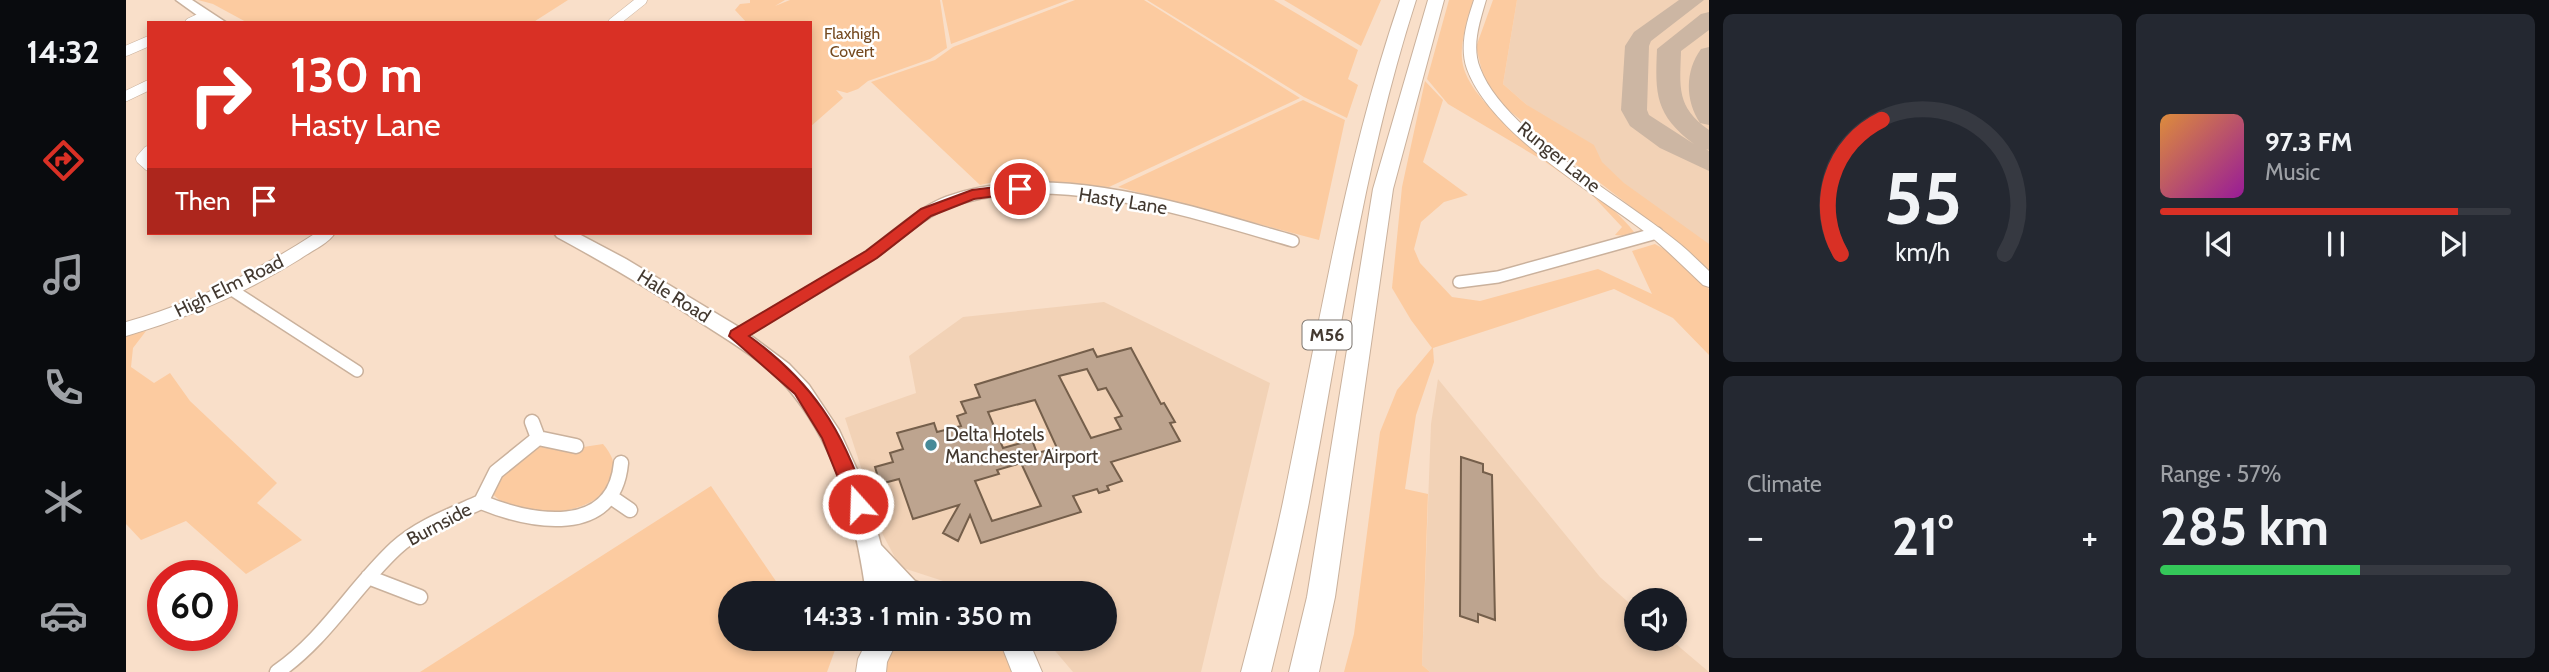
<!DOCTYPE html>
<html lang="en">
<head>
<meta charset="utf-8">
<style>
  :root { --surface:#171b24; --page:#242831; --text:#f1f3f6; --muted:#9ea1a6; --line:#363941; --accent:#d93025 }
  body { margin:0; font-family:Cabin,sans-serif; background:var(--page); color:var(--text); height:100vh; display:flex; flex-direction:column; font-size:26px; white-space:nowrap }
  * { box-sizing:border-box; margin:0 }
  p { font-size:23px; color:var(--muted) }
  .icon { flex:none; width:38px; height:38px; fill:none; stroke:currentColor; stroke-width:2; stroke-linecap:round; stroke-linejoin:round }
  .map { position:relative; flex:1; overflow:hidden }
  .drawer { display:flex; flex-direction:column; gap:14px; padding:14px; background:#0d0f14; width:840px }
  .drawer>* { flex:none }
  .hud { position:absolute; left:21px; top:21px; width:665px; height:214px; border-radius:0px; box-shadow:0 4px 10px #0003; background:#d93025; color:#fff; overflow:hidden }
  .fabs { position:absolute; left:1498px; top:588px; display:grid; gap:14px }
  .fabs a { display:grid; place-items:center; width:63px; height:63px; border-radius:50%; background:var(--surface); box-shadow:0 4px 10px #0003; font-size:35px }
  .speed { position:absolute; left:21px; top:560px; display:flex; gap:14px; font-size:35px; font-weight:700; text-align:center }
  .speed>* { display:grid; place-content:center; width:91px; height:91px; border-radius:50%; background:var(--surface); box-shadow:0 4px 10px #0003; line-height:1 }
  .speed .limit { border:10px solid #d22; background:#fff; color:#111 }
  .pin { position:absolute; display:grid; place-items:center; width:60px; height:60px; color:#fff; margin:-30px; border:4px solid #fff; border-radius:50%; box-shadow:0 2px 7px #0007 }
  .me { position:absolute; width:77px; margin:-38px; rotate:340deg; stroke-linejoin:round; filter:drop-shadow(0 0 5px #0008) }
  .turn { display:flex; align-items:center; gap:24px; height:147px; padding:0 28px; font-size:32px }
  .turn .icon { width:91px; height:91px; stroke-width:2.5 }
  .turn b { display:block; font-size:49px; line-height:60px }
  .then { display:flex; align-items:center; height:66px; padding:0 28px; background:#0003; gap:14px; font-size:26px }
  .big { font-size:52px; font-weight:700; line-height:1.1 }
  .drawer .card { flex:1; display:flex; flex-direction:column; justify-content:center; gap:10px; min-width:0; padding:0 24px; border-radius:10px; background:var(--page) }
  .drawer .dial { align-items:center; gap:0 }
  .dial svg { height:182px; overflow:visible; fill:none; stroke:var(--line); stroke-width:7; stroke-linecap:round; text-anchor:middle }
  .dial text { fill:var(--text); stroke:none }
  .song { display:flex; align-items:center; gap:21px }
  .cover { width:84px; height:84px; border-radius:10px; background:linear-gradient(135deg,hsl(30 70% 55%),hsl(300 70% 35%)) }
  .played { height:7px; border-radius:4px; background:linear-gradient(90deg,var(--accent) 85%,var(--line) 85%) }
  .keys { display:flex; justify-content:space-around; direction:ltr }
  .heat { display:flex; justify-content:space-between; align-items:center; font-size:38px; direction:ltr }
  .charge { height:10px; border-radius:5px; background:linear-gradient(90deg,#34c759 57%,var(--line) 0) }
  .drawer .tiles { flex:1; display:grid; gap:14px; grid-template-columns:repeat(2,1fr) }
  .trip { position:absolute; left:592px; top:581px; width:399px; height:70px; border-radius:35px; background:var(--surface); box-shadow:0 4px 10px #0003; font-weight:700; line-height:70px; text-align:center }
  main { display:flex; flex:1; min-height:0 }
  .dock { display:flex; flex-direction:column; width:126px; justify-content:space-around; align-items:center; background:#090b0e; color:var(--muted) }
  .dock .icon { width:49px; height:49px }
  .dock .on { color:var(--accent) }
  .dock b { font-size:32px; color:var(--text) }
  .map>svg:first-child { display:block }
  .built { fill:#f2d2b6 }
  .green { fill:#fccba0 }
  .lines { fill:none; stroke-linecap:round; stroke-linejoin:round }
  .taxiway { fill:#ccb6a3; fill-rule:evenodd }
  .building { fill:#bda48f; stroke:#755f4b; stroke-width:2; fill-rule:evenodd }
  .street-far2-casing { stroke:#cab19c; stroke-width:11 }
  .street-far1-casing { stroke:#cab19c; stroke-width:14 }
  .street-casing { stroke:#cab19c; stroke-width:17 }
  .secondary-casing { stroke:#cab19c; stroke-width:2 }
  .primary-casing { stroke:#cab19c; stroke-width:3 }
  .highway-casing { stroke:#cab19c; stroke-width:2 }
  .street-far2 { stroke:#fff; stroke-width:10 }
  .street-far1 { stroke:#fff; stroke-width:11 }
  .street { stroke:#fff; stroke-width:14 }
  .secondary { fill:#fff; fill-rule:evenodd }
  .primary { fill:#fff; fill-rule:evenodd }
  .highway { fill:#fff; fill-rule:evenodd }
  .route { fill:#d93025; stroke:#8d1f18; stroke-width:2 }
  .poi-dot { fill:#468a98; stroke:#fff; stroke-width:2.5 }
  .labels { text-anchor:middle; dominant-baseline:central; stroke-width:5; stroke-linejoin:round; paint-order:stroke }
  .far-park-label { font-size:16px; fill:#754a20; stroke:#fff }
  .shield { fill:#fff; stroke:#7b746e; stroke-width:2 }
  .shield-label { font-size:18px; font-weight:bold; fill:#433930 }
  .street-label { font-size:19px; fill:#433930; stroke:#fff }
  .poi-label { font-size:19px; fill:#433930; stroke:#fff; text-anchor:start }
</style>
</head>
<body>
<main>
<nav class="dock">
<b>14:32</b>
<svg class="icon on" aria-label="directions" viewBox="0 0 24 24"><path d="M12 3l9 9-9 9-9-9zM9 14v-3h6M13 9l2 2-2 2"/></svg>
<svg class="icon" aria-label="music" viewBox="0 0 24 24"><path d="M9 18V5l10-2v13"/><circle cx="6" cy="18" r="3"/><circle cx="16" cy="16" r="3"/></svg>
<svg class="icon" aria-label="phone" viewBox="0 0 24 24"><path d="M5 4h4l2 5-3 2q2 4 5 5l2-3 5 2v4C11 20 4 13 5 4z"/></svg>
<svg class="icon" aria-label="climate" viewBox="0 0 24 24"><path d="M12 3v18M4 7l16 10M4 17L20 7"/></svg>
<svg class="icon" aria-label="car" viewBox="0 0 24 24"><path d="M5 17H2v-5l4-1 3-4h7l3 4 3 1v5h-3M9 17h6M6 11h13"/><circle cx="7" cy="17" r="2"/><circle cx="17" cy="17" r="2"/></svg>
</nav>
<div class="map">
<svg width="1583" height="672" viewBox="0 0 1583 672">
  <rect width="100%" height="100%" fill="#f9dfc9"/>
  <path class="built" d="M1391 0H1583V250L1460 157 1377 84Z
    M978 302 1144 383 1075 672H947L919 639H978V593H854L774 567 757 535 719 418 790 393 783 356 837 317Z
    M1312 379 1474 577 1510 609V639H1544L1583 672H1304L1296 665 1305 424Z"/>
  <path class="green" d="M72 0H442L406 23H122L87 4Z
    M624 0H659L649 6 664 0H814L821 48 804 59 742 81 732 89 721 93 710 90 717 98 684 127V23H621L609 10 614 4 624 3Z
    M816 0H942L825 44Z
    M949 0H1018L1174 98 983 187 872 181 854 185 745 82 809 60 827 47Z
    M1021 0H1148L1232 50 1222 79 1232 85 1221 118 1178 97Z
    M1158 0H1255L1235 46Z
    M1323 0H1347C1342 21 1331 47 1338 69 1355 123 1469 181 1508 232L1500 236 1489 235 1496 227 1465 194 1418 161 1322 104 1301 79Z
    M1367 0H1391L1377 84 1401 105 1468 145 1476 162 1498 183 1583 244V271L1564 252 1422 143 1373 102 1358 79 1350 47Z
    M1299 81 1317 100 1297 162 1342 195 1318 202 1295 222 1288 249 1294 263 1326 297 1354 301 1472 269 1526 294 1506 251 1529 244 1545 253 1583 289V355L1547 318 1488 289 1307 348 1308 362 1290 415 1279 489 1302 494 1296 665 1304 672H1218L1228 634 1254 432 1271 390 1306 348 1285 320 1266 288 1276 187Z
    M1177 100 1219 120 1193 240 992 187Z
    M20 331 7 348 5 367 28 383 44 373 64 401 151 483 131 503 176 540 120 574 60 521 15 540 0 524V335Z
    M477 444C527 503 402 536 366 493L368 482 408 447 418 445 438 450Z
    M585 486 658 593H604V639H713L701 672H294Z
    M774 639H874L885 652 892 672H757L767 646Z"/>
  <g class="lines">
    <path class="taxiway" d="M1553 0H1578L1525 41 1523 46 1521 110 1523 115 1568 144C1529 115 1529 94 1531 49L1575 14 1583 12V30L1555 51C1554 87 1550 107 1583 130V150L1580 149 1583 151V171L1534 148 1504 126 1495 110 1499 46 1508 32Z
      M1583 47V125L1574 123C1559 100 1559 71 1575 49Z"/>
  </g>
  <path class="building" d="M1005 348 1035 404 1038 403 1049 422 1044 423 1054 441 985 462 996 481 981 486 983 490 973 493 971 489 947 496 955 512 855 543 844 515 832 541 817 533 833 505 787 519 773 479 754 484 749 467 767 462 764 453 777 449 771 433 808 423 811 432 835 426 831 416 840 413 835 402 854 397 849 385 967 349 971 357ZM961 369 972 390 980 388 996 416 989 418 995 429 965 438 933 376ZM909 400 931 448 911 453 906 440 877 448 862 412ZM895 463 915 506 866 521 849 481 873 474 871 470Z
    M1335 457 1357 464V472L1366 475 1369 620 1352 614V622L1334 616Z"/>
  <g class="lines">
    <defs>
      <path id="street-far2" d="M64 23 79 16
        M487 23 516 0
        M0 51 23 41
        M0 96 23 85
        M22 151 15 159 23 166"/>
      <path id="street-far1" d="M1333 282 1372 277 1531 233
        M106 290 231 371
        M611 336C654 308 700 284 743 256 769 238 793 213 822 202 927 164 1065 212 1167 241"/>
      <path id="street" d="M406 422 412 438
        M485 497 504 510
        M355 502 370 472 412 438 450 446
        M242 577 294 597
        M151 672C200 638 227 588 270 548 294 526 326 515 355 502 404 522 488 539 495 463"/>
      <path id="secondary" d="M1348 0H1360C1354 21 1345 46 1354 68 1379 135 1507 202 1562 251L1583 271V287L1577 285C1559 268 1541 250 1522 234 1467 192 1365 134 1341 69 1333 46 1341 21 1348 0Z
        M190 233H209C202 244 185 251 174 259 119 293 62 318 0 336V322C68 303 130 272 190 233Z"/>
      <path id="primary" d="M50 0H66L101 23H82Z
        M428 233H451L500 259 616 329 663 364 683 385 713 430 739 487 755 545 789 581 799 585 803 593H769L763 586 764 593H740C730 523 713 453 668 396 644 365 610 345 577 324 530 293 481 264 431 237Z"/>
      <path id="highway" d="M1274 0H1290C1237 164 1215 333 1183 502 1172 559 1159 615 1145 672H1115C1130 615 1145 559 1157 502 1192 333 1218 164 1274 0Z
        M1302 0H1318L1267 189 1209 597 1193 672H1163L1181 597 1247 189Z
        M742 639H772L761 662 760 672H730L732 659Z
        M873 639H902L916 672H886Z"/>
    </defs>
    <use href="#street-far2" class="street-far2-casing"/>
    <use href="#street-far1" class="street-far1-casing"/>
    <use href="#street" class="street-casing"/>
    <use href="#secondary" class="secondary-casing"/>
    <use href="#primary" class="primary-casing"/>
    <use href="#highway" class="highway-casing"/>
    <use href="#street-far2" class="street-far2"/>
    <use href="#street-far1" class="street-far1"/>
    <use href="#street" class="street"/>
    <use href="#secondary" class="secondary"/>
    <use href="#primary" class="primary"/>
    <use href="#highway" class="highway"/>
  </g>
  <path class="route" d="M894 184 901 189 899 192 848 199 805 216 751 258 623 336C686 382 717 429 741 504L738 510 732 512 725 510 696 438 669 394 603 336 605 331 740 251 795 209 846 190Z"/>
  <circle class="poi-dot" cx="805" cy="445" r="7"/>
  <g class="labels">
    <g class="far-park-label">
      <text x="726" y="33">Flaxhigh<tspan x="726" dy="18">Covert</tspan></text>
    </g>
    <rect class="shield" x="1176.5" y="320.5" width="49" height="29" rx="5"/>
    <g class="shield-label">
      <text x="1201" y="335">M56</text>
    </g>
    <g class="street-label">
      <text transform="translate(1433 157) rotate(39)">Runger Lane</text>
      <text transform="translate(997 201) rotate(9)">Hasty Lane</text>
      <text transform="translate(103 286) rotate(-26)">High Elm Road</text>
      <text transform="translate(548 296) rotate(32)">Hale Road</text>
      <text transform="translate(313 524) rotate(-28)">Burnside</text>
    </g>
    <g class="poi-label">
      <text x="819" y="434">Delta Hotels<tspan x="819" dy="22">Manchester Airport</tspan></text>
    </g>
  </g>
</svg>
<div class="fabs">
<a><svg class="icon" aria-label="sound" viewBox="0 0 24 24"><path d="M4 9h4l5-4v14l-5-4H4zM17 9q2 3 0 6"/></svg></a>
</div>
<div class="speed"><div class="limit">60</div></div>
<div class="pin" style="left:894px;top:189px;background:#d93025"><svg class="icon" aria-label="arrive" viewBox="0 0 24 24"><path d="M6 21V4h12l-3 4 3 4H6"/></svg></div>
<svg class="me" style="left:732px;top:504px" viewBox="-20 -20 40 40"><circle r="17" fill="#d93025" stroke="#fff" stroke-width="3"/><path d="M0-11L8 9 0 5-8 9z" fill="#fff"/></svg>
<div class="trip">14:33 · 1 min · 350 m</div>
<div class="hud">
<div class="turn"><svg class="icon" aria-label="right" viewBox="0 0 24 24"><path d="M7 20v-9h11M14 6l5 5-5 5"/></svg><div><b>130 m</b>Hasty Lane</div></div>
<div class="then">Then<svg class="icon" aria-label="arrive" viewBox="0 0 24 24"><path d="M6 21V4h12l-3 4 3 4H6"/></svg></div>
</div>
</div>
<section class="drawer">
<div class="tiles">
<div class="card dial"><svg viewBox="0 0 100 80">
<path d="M14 69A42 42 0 1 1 86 69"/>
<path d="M14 69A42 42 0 0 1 32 10" stroke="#d93025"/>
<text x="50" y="56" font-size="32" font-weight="700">55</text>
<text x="50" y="72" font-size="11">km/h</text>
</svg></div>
<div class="card">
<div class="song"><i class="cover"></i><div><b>97.3 FM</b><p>Music</p></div></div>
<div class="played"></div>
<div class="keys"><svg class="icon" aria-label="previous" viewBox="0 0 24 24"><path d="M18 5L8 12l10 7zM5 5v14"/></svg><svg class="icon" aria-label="pause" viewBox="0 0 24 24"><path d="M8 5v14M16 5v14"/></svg><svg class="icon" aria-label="next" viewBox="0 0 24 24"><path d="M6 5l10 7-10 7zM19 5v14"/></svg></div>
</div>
<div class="card"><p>Climate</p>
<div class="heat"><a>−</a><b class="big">21°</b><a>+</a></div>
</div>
<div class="card"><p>Range · 57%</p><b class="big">285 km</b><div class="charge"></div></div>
</div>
</section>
</main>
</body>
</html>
